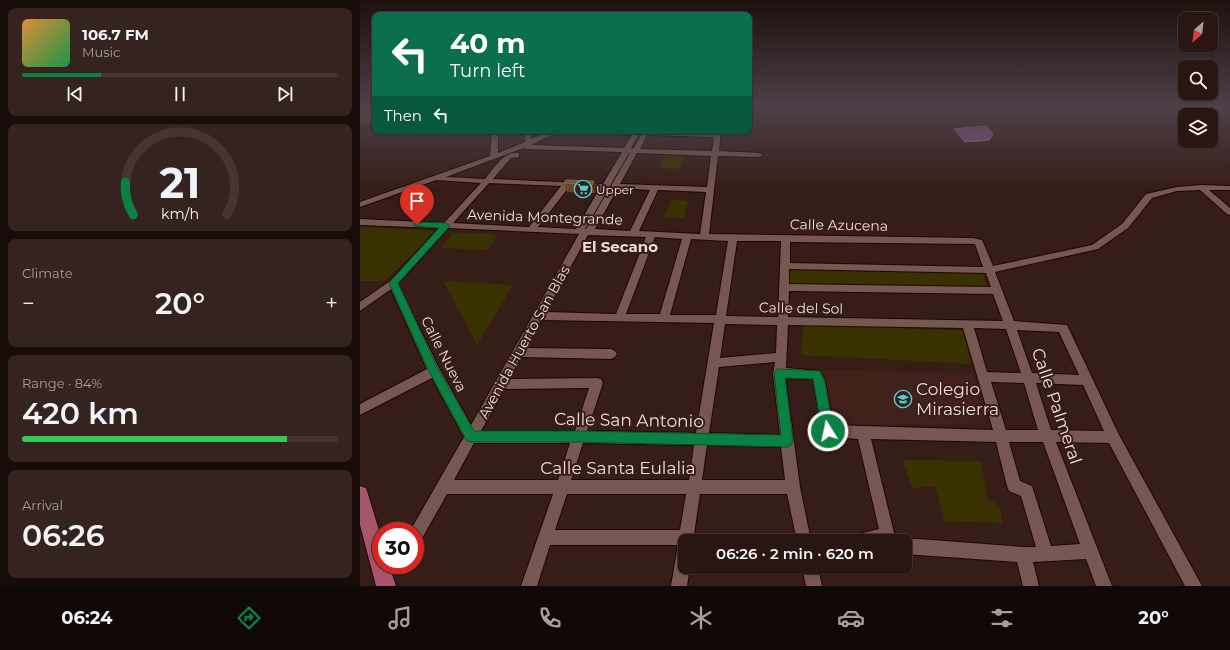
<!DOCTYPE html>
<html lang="en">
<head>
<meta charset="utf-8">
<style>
  :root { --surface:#291612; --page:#352320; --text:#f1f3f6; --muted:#a59f9f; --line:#453532; --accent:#0b8043 }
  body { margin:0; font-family:Montserrat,sans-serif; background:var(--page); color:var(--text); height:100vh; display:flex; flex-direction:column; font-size:15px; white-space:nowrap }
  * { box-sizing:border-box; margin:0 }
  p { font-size:13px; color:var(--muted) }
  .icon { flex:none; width:22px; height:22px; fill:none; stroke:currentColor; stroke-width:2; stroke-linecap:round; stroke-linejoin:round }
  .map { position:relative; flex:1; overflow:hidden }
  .panel { display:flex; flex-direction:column; gap:8px; padding:8px; background:#170c0a; width:360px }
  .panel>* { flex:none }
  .banner { position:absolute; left:12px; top:12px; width:380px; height:122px; border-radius:8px; box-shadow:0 1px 3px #0004,0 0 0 1px var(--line); background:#0b6e4f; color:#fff; overflow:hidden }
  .needle { width:26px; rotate:208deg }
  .buttons { position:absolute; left:818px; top:12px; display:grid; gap:8px }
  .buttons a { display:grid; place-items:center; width:40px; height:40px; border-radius:8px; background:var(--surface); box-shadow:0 1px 3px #0004,0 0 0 1px var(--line); font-size:20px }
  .speed { position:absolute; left:12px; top:522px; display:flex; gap:8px; font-size:20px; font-weight:700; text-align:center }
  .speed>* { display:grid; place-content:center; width:52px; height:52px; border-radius:50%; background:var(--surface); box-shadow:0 1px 3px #0004,0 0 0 1px var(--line); line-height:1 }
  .speed .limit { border:6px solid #d22; background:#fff; color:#111 }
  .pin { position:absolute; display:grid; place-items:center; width:34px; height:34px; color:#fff; margin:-41px -17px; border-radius:50% 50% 50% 0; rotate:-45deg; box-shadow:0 0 4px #0007 }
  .pin .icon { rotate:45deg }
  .me { position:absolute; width:44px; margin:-22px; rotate:350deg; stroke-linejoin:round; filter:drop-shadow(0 0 3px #0008) }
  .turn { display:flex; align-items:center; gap:14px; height:84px; padding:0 12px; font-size:18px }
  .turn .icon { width:52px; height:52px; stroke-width:2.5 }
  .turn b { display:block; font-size:28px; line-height:34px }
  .then { display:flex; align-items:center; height:38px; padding:0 12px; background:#0003; gap:8px; font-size:15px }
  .big { font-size:30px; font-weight:600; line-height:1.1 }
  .panel .tile { flex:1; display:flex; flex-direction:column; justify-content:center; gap:6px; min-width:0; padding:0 14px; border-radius:8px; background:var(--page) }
  .panel .dial { align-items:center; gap:0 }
  .dial svg { height:104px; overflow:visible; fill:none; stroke:var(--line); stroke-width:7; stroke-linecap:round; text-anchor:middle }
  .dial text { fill:var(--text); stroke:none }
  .song { display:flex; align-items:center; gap:12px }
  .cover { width:48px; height:48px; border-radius:6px; background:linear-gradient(135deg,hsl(30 70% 55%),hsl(140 70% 35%)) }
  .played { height:4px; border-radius:2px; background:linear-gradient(90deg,var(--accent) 25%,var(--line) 25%) }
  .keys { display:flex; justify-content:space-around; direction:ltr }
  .heat { display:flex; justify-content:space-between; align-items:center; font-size:22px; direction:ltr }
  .charge { height:6px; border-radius:3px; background:linear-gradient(90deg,#34c759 84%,var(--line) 0) }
  .trip { position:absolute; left:318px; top:534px; width:234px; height:40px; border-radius:8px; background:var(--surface); box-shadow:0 1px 3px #0004,0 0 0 1px var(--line); font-weight:600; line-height:40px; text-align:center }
  .dock { display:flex; height:64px; justify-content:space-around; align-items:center; background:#100907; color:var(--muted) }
  .dock .icon { width:28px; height:28px }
  .dock .on { color:var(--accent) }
  .dock b { font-size:18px; color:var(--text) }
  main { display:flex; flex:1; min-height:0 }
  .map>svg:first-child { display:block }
  .built { fill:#43211b }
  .green { fill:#3a3100 }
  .forest { fill:#5b501d }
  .water { fill:#955797; stroke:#b07faa }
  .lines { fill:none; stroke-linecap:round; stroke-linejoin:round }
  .minor-casing { stroke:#1d0603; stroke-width:2 }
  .major-casing { stroke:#1d0603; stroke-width:2 }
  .minor { fill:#765751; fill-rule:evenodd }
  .major { fill:#a7546d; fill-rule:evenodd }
  .wall { fill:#694724 }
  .shaded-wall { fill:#4f3017 }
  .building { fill:#775737; stroke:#8a6c50 }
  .route { fill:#0b8043; stroke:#07532c }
  .labels { text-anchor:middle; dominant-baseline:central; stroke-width:4; stroke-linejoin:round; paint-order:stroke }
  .far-poi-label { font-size:12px; fill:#efdcd8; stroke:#371d18; text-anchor:start }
  .street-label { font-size:14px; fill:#efdcd8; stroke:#371d18 }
  .neighbourhood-label { font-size:15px; font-weight:bold; fill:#efdcd8; stroke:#371d18 }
  .near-poi-label { font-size:17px; fill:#efdcd8; stroke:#371d18; text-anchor:start }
  .near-street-label { font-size:17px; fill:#efdcd8; stroke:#371d18 }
</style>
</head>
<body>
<main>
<section class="panel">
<div class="tile">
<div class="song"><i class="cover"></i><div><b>106.7 FM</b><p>Music</p></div></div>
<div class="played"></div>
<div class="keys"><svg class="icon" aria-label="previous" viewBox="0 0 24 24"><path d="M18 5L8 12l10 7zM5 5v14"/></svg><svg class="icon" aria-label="pause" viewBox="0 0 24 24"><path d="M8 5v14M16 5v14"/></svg><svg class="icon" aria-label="next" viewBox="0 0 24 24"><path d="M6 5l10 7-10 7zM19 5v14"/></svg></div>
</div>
<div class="tile dial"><svg viewBox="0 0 100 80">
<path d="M14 69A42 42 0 1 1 86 69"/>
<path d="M14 69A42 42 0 0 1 8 44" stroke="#0b8043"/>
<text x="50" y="56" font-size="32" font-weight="700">21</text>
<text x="50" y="72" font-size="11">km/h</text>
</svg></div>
<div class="tile"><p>Climate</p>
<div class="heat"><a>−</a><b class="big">20°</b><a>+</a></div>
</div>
<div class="tile"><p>Range · 84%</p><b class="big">420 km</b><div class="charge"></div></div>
<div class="tile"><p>Arrival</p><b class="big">06:26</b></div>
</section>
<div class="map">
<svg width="870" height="586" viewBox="0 0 870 586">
  <rect width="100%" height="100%" fill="#371d18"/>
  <path class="built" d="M460 370 613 373 625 424 472 425Z"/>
  <path class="green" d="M306 153 325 154 320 169 299 168Z
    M311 200 328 201 324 218 304 217Z
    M0 227 76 231 25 281H0Z
    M93 233 138 234 127 250 81 248Z
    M426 267 622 271 627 287 425 283Z
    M83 281 153 285 117 345Z
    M443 324 603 331 611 364 441 355Z
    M543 460 621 461 627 498 640 507 642 523 585 521 575 486 552 488Z"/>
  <path class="forest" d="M0 107H15V121L0 124Z"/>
  <path class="water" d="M626 126 633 134 629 140 605 142 594 129Z"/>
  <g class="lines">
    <defs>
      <path id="minor" d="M132 131H138V153L165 142V131H171V139L191 131H200L171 145 264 148 272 135 236 133 233 131H281L271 148 273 149 283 131 354 133 355 131H361L359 151 399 153 403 155 399 157 358 156 349 234 613 238 622 240 633 266 732 245 762 224 786 194 817 187 841 185 870 186V190H849L870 208V215L867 214 840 190 817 191 792 198 768 228 738 249 635 272 654 321 707 325 758 433 842 586H825L749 443 696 442 752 586H736L726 559 673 562 679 586H663L657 562 545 554V541H540L545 538 663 547H676L661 496 649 491 647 486 636 442 511 439 536 541H489L491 536 519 529 498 439 468 437 463 435 453 379 426 378V382L440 487 451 541H437L427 494H340L333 541H325V567H330L327 586H311L318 545H190L177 586H161L193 494H87L60 542 55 544V531H50L104 437 72 378 0 415V404L67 369 31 289 0 311V302L30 281 79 228 0 225V219L84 223 121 183 76 180 0 207V202L130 156ZM287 135 354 137 352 151 280 149ZM163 148 166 149 262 152 243 184 133 179 151 158 159 157V153C143 151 134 168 125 179L86 177ZM269 153H270L226 229H225ZM277 153 351 156 347 187 260 184ZM129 183 201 186 169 227 93 223ZM209 187 240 188 216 229 178 227ZM258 188 290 190 270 231 235 229ZM298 190 346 192 340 234 279 231ZM88 228 219 234 111 425 79 368 38 284ZM228 235 286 237 256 314 186 312ZM295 237 322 239 300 314H266ZM331 239 368 241 356 315H310ZM377 241H421L418 317 366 316ZM430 242 613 244H615L623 267 430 263ZM429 269 626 273 631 287 429 284ZM429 291 633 294 643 321 428 317ZM181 320 354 323 336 433 227 431 243 383 241 379 237 378 149 379 161 357 251 359 255 357 257 354 255 351 251 349 166 348ZM365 324 417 325 416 353 360 358ZM428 325 603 328 633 430 473 425 465 380 460 371 426 368ZM614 328 646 329 661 373 627 372ZM657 330 699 332 719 375 672 373ZM415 362 413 373 420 435 349 433 359 367ZM631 382 664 383 678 430H646ZM676 383 723 385 744 431 691 430ZM229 388 215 431H121L144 389ZM649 442H683L720 544 691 546 672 486 660 481ZM114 443H210L198 480H94ZM223 443 334 445 329 480H211ZM347 445 421 447 425 480H342ZM207 494H326L320 530H195Z
        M442 567H458L462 586H446Z"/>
      <path id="major" d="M0 486 6 488 8 494 21 537V565H29L36 586H16L0 525Z"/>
    </defs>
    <use href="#minor" class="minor-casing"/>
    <use href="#major" class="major-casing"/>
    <use href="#minor" class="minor"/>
    <use href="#major" class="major"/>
  </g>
  <path class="wall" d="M234 181 237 189 235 193 207 192 204 183Z"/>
  <path class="shaded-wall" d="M234 181 237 189 235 193 232 185Z"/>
  <path class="building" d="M206 180 234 181 232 185 204 183Z"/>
  <linearGradient id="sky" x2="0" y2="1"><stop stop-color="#1e100d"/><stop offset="0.57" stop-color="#4d4048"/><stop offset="1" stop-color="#4d4048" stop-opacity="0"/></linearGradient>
  <rect width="870" height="189" fill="url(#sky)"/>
  <path class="route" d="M57 222 86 223 90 226 38 283 78 369 114 431H219L421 435 414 373 416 370 419 369 460 371 464 380 474 431 472 434 468 436 464 434 462 431 453 379 425 378 433 441 431 445 427 447 219 442H111L107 441 69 371 29 283 79 228 54 226 53 225Z"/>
  <defs>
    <symbol id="supermarket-ring" viewBox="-11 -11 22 22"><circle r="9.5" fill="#371d18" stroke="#52cdcf" stroke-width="1.5"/><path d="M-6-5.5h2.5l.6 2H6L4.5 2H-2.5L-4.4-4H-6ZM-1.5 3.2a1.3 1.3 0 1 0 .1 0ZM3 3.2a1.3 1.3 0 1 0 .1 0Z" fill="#52cdcf"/></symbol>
    <symbol id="school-ring" viewBox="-11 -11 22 22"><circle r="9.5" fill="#371d18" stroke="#52cdcf" stroke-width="1.5"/><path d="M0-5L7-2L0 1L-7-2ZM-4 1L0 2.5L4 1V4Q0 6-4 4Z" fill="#52cdcf"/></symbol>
  </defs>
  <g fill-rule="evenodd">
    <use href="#supermarket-ring" x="213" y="179" width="20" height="20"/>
    <use href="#school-ring" x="533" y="389" width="20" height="20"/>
  </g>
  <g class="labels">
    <g class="far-poi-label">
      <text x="236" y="189">Upper</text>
    </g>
    <g class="street-label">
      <text transform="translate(185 217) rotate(2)">Avenida Montegrande</text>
      <text transform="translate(479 225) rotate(1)">Calle Azucena</text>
      <text transform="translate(441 308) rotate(1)">Calle del Sol</text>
      <text transform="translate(164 342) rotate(-61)">Avenida Huerto San Blas</text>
      <text transform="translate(84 354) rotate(63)">Calle Nueva</text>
    </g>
    <g class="neighbourhood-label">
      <text x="260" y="246">El Secano</text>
    </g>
    <g class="near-poi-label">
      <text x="556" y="389">Colegio<tspan x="556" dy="20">Mirasierra</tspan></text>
    </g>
    <g class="near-street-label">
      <text transform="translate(697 406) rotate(71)">Calle Palmeral</text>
      <text transform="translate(269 420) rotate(1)">Calle San Antonio</text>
      <text x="258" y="468">Calle Santa Eulalia</text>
    </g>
  </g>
</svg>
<div class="buttons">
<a><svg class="needle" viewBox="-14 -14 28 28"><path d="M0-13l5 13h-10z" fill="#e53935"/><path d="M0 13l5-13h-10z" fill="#a59f9f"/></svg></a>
<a><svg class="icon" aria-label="search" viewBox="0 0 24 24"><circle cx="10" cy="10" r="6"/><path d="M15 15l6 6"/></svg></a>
<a><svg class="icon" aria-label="layers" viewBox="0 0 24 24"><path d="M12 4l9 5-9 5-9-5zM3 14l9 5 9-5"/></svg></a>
</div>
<div class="speed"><div class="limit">30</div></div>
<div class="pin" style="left:57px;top:225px;background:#d93025"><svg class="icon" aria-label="arrive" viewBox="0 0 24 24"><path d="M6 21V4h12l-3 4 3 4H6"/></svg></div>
<svg class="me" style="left:468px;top:431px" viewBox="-20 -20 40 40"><circle r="17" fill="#0b8043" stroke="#fff" stroke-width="3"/><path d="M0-11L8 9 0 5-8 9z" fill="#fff"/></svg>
<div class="trip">06:26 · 2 min · 620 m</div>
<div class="banner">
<div class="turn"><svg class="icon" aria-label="left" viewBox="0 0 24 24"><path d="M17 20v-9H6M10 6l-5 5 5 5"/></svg><div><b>40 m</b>Turn left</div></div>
<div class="then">Then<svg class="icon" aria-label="left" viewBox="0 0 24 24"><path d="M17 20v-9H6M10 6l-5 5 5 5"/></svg></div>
</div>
</div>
</main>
<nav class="dock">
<b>06:24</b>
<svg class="icon on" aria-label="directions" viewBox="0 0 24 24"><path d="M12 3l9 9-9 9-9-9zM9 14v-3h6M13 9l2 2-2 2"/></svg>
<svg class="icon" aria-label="music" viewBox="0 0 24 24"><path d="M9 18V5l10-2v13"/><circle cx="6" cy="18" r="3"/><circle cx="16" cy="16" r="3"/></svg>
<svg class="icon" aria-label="phone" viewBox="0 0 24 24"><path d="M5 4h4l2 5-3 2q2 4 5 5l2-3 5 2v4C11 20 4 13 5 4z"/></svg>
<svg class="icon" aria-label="climate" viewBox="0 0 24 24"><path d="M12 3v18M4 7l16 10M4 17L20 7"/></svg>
<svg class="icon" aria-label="car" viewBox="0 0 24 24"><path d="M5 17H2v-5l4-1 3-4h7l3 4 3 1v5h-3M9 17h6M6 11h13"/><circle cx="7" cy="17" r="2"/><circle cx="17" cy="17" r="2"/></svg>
<svg class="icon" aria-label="filters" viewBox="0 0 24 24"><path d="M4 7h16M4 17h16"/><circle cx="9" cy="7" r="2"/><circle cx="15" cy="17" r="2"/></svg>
<b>20°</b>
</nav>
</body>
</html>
